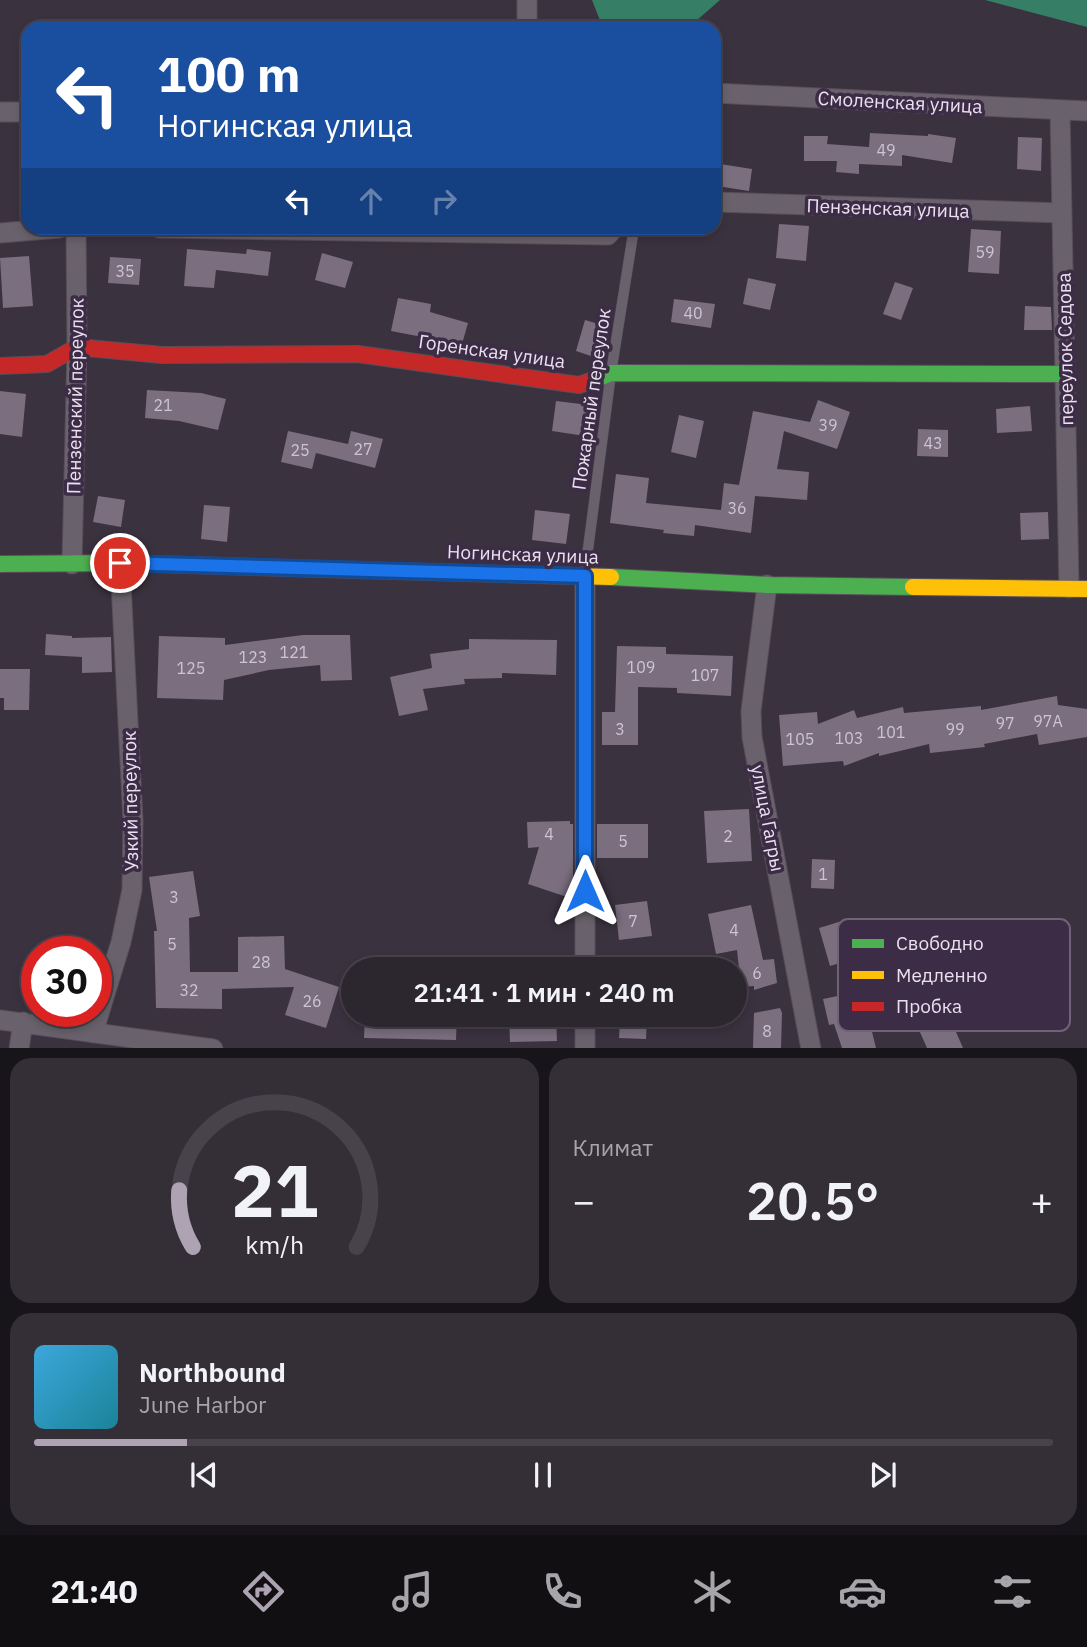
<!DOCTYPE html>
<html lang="ru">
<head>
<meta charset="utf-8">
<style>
  :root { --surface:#2c262f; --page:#342e37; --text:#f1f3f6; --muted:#a6a5aa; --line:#48434b; --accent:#ada3b2 }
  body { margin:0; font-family:"IBM Plex Sans",sans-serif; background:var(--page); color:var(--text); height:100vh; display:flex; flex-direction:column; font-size:26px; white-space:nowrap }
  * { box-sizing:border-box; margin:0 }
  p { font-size:23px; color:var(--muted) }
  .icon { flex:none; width:38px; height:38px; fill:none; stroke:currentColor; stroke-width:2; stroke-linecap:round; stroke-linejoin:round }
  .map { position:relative; height:1048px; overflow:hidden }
  .side { display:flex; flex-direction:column; gap:10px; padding:10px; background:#18151a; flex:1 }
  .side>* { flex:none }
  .guide { position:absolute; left:21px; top:21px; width:700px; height:214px; border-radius:21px; box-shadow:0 4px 10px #0003,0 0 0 2px var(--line); background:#1a4fa0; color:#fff; overflow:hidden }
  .speed { position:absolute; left:21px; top:936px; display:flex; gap:14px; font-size:35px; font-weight:700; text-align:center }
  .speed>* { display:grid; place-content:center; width:91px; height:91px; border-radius:50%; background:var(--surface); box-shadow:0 4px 10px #0003,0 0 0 2px var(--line); line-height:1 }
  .speed .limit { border:10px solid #d22; background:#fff; color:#111 }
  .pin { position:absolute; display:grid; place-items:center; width:60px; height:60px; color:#fff; margin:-30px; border:4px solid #fff; border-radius:50%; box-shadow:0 2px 7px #0007 }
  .me { position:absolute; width:77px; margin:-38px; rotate:0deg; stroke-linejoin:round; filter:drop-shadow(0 0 5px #0008) }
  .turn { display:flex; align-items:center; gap:24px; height:147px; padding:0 21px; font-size:32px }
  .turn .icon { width:91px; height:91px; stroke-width:2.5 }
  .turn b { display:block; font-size:49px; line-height:60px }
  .lanes { display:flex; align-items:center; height:66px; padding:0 21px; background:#0003; justify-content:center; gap:35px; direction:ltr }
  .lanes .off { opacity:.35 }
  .big { font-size:52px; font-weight:600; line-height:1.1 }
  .side .widget { flex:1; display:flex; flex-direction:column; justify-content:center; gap:10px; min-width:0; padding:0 24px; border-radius:21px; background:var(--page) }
  .side .dial { align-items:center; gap:0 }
  .dial svg { height:182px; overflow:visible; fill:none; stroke:var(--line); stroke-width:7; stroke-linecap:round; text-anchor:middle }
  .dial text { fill:var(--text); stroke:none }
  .song { display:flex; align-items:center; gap:21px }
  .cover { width:84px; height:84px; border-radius:10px; background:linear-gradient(135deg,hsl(200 70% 55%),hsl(190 70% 35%)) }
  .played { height:7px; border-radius:4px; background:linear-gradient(90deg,var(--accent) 15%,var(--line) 15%) }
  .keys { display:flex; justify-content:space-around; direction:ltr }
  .heat { display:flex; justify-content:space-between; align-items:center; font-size:38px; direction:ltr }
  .side .tiles { flex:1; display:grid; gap:10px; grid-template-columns:1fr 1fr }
  .widget:last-child { grid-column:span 2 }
  .trip { position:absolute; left:341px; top:957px; width:406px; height:70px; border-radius:35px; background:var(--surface); box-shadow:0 4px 10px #0003,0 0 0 2px var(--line); font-weight:600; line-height:70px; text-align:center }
  .menu { display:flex; height:112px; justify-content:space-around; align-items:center; background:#120f13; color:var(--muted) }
  .menu .icon { width:49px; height:49px }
  .menu .current { color:var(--accent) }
  .menu b { font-size:32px; color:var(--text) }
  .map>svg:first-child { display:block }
  .water { fill:#367f66 }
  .building { fill:#7a6e7f }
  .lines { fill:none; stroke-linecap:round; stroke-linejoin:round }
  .lane-casing { stroke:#574e5a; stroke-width:11 }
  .street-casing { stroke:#574e5a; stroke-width:21 }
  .fast-casing { stroke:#574e5a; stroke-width:18 }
  .slow-casing { stroke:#574e5a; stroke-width:18 }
  .jam-casing { stroke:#574e5a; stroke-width:18 }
  .lane { stroke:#69626c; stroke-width:10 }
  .street { stroke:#69626c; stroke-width:19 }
  .fast { stroke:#4caf50; stroke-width:16 }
  .slow { stroke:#ffc107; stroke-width:16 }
  .jam { stroke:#c62828; stroke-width:16 }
  .route-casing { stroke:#114b97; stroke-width:18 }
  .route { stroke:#1a73e8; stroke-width:12 }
  .labels { text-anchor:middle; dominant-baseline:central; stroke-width:7; stroke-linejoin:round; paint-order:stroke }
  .number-label { font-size:16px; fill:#cec4d4 }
  .street-label { font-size:19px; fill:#eae0f0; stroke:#3c2c45 }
  .key { fill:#3c2c45; stroke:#706278; stroke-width:2 }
  .key-label { font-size:19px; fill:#eae0f0 }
</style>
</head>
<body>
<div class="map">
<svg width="1087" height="1049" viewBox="0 0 1087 1049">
  <rect width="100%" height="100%" fill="#3b323f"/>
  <path class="water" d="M592 0H720L688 28H603Z
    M985 0H1087V27Z"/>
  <path class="building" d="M870 133 928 136V134L956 138 952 163 902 155V166L859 164V174L836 172 837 161H804V136H828L827 144 869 147Z
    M1018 137 1042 138 1041 171 1017 169Z
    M720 164 752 169 749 191 717 186Z
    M779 224 809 226 806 261 776 258Z
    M971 229 1001 231 999 274 968 272Z
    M187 249 246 254 247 249 271 252 268 276 216 270 214 288 184 286Z
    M322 253 353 262 345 288 315 280Z
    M29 256 33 306 3 308 0 258Z
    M110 257 141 259 139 285 108 283Z
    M748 278 776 284 770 310 743 304Z
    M895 282 913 288 901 320 883 314Z
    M398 298 431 304 430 312 468 323 460 351 437 344 438 340 391 331Z
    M674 299 715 304 711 328 671 322Z
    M1025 306 1051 307 1052 330H1024Z
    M585 320 609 327 600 359 576 351Z
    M147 390 201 393 226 399 218 430 179 421 145 418Z
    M0 391 26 394 22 437 0 434Z
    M818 400 850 412 837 449 784 431 777 469 809 472 807 500 755 496 751 533 695 525 694 536 663 533 664 530 610 523 616 474 649 478 646 503 721 510 724 483 739 485 753 411 810 422Z
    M556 401 589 405 585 436 552 431Z
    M1030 406 1032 431 997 433 996 409Z
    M679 415 704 421 696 458 671 452Z
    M918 429 948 430V457L917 456Z
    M288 431 348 444 351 431 383 439 375 468 316 453 312 469 281 462Z
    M98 496 125 500 121 527 93 522Z
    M204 505 230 507 227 542 201 539Z
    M535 510 570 514 566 544 532 540Z
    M1048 512 1049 539 1021 540 1020 513Z
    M46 634 72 636V638L111 637 112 672 82 673V657L45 655Z
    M303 635H350L352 680 321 681 320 665 269 670 224 680 223 700 157 698 159 636 225 638V645Z
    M469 639 557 640 556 675 502 673V678L464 679 465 684 423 689 428 710 399 716 390 677 432 668 430 654 469 649Z
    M617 646 666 647V654L733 656 731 696 677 693V688L638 687V745H602V712H615Z
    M0 669H30L29 710H4V698H0Z
    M1057 696 1058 705 1087 709V737L1039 745 1037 734 984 744 985 747 930 753 929 744 879 756V753L844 766 843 761 783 766 779 715 817 712 818 724 854 710 857 718 903 707 904 713 981 706V710Z
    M749 809 752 861 707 863 704 811Z
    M570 821V824H573V890L570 898 528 884 539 847 528 848 527 822Z
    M597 824H648V858H597Z
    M812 859 835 860 834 889 811 888Z
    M193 871 200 916 189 918 190 972H238V937L284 936 285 969 339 987 326 1028 285 1015 294 987 222 989V1009L156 1008 154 931H157L149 877Z
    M647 901 652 936 619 940 615 905Z
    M751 905 763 960 774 959 777 983 754 990V986L741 987 737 950 716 954 708 914Z
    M852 918 864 956 830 966 819 928Z
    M1035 965 1052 998 1026 1011 1021 1002 953 1025 963 1048H927L908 1005 952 986 950 981 994 966 1000 983Z
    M862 991 876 1048H842L834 1024 829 1025 823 999Z
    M780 1008 782 1013 781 1048H753L754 1013Z
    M365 1015H457L456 1040 364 1038Z
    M509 1015H556L557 1041 510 1042Z
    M620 1015H647L646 1039 619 1038Z"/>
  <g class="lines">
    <defs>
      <path id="lane" d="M585 572 611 373 634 228"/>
      <path id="street" d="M527 28V0
        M714 93 1087 111
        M1060 110 1069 588
        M0 112H28
        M714 202 1062 213
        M159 228 608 235 614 228
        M0 233 60 228
        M72 564 77 347 76 228
        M585 576V970
        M767 585 751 711 752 737 811 1049
        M585 1015V1049
        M0 1020 213 1049
        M93 1033 121 942 132 890 133 821 120 563
        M19 1049 23 1022"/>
      <path id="fast" d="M596 379 611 373 1065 374
        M0 564 120 563 322 569
        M611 577 767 585 913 587"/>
      <path id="slow" d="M322 569 611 577
        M913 587 1087 589"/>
      <path id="jam" d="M0 366 47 364 77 347 162 355 358 354 579 385 596 379"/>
    </defs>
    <use href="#lane" class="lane-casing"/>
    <use href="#street" class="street-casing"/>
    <use href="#fast" class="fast-casing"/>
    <use href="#slow" class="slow-casing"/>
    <use href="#jam" class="jam-casing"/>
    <use href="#lane" class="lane"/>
    <use href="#street" class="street"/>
    <use href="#fast" class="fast"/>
    <use href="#slow" class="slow"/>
    <use href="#jam" class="jam"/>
  </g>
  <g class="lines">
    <defs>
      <path id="route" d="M120 563 585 576V891"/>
    </defs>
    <use href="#route" class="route-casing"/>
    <use href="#route" class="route"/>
  </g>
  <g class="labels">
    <g class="number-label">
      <text x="886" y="150">49</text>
      <text x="985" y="252">59</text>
      <text x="125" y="271">35</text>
      <text x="693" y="313">40</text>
      <text x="163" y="405">21</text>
      <text x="828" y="425">39</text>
      <text x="933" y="443">43</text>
      <text x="363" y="449">27</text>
      <text x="300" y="450">25</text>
      <text x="737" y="508">36</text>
      <text x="294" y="652">121</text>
      <text x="253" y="657">123</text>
      <text x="641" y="667">109</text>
      <text x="191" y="668">125</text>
      <text x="705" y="675">107</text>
      <text x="1048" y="721">97А</text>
      <text x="1005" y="723">97</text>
      <text x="620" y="729">3</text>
      <text x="955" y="729">99</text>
      <text x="891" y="732">101</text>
      <text x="849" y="738">103</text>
      <text x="800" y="739">105</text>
      <text x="549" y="834">4</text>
      <text x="728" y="836">2</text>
      <text x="623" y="841">5</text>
      <text x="823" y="874">1</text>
      <text x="174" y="897">3</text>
      <text x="633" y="921">7</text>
      <text x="734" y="930">4</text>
      <text x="172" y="944">5</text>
      <text x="261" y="962">28</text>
      <text x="757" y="973">6</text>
      <text x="189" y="990">32</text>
      <text x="312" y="1001">26</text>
      <text x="767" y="1031">8</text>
    </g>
    <g class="street-label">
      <text transform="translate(900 102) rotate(3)">Смоленская улица</text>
      <text transform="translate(888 208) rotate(2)">Пензенская улица</text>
      <text transform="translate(1065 349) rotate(-91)">переулок Седова</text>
      <text transform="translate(492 351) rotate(8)">Горенская улица</text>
      <text transform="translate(75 396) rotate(-89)">Пензенский переулок</text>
      <text transform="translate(591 399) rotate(-82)">Пожарный переулок</text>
      <text transform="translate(523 554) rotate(2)">Ногинская улица</text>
      <text transform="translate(130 801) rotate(-91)">Узкий переулок</text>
      <text transform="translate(768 818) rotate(79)">улица Гагры</text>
    </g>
  </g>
  <rect x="838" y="919" width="232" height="112" rx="10" class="key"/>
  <rect x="852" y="939" width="32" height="9" fill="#4caf50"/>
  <rect x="852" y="971" width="32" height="8" fill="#ffc107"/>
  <rect x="852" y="1002" width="32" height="9" fill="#c62828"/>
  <g class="key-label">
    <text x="896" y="950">Свободно</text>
    <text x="896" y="982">Медленно</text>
    <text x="896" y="1013">Пробка</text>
  </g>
</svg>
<div class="speed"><div class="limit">30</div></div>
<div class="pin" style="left:120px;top:563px;background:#d93025"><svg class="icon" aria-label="arrive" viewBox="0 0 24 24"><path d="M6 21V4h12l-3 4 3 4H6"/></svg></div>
<svg class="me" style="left:585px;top:891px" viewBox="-20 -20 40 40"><path d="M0-17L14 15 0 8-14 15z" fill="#1a73e8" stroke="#fff" stroke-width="4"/></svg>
<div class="trip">21:41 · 1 мин · 240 m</div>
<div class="guide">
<div class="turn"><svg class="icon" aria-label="left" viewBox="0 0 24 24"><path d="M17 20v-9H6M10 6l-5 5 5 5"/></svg><div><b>100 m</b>Ногинская улица</div></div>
<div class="lanes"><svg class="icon" aria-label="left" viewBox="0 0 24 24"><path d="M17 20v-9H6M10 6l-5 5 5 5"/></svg><svg class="icon off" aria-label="ahead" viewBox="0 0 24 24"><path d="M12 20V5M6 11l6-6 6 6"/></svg><svg class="icon off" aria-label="right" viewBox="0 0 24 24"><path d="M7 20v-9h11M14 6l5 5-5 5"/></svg></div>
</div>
</div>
<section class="side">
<div class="tiles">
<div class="widget dial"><svg viewBox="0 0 100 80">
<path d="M14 69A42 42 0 1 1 86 69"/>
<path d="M14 69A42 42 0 0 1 8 44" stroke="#ada3b2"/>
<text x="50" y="56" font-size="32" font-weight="700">21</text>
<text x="50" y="72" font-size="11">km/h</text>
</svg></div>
<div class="widget"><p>Климат</p>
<div class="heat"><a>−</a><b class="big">20.5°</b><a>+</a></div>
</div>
<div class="widget">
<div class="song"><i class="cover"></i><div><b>Northbound</b><p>June Harbor</p></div></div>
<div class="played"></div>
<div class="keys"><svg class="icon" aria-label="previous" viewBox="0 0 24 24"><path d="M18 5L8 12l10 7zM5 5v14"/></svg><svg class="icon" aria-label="pause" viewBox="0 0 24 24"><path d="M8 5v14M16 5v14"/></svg><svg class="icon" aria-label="next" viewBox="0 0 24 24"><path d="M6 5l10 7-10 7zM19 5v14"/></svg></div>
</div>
</div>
</section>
<nav class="menu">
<b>21:40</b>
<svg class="icon current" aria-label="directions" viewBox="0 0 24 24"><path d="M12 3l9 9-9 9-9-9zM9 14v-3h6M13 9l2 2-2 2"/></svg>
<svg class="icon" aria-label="music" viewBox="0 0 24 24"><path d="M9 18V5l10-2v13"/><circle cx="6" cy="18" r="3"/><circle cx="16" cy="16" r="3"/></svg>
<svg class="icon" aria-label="phone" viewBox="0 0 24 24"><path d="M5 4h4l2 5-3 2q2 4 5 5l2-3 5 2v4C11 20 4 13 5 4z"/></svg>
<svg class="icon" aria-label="climate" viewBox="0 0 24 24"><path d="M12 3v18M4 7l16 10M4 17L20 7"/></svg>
<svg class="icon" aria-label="car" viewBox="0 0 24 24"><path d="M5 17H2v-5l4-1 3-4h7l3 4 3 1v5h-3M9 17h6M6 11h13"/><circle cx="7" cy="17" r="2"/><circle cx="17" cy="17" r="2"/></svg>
<svg class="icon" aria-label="filters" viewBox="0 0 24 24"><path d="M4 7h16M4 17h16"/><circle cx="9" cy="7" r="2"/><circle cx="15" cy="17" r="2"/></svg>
</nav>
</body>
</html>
